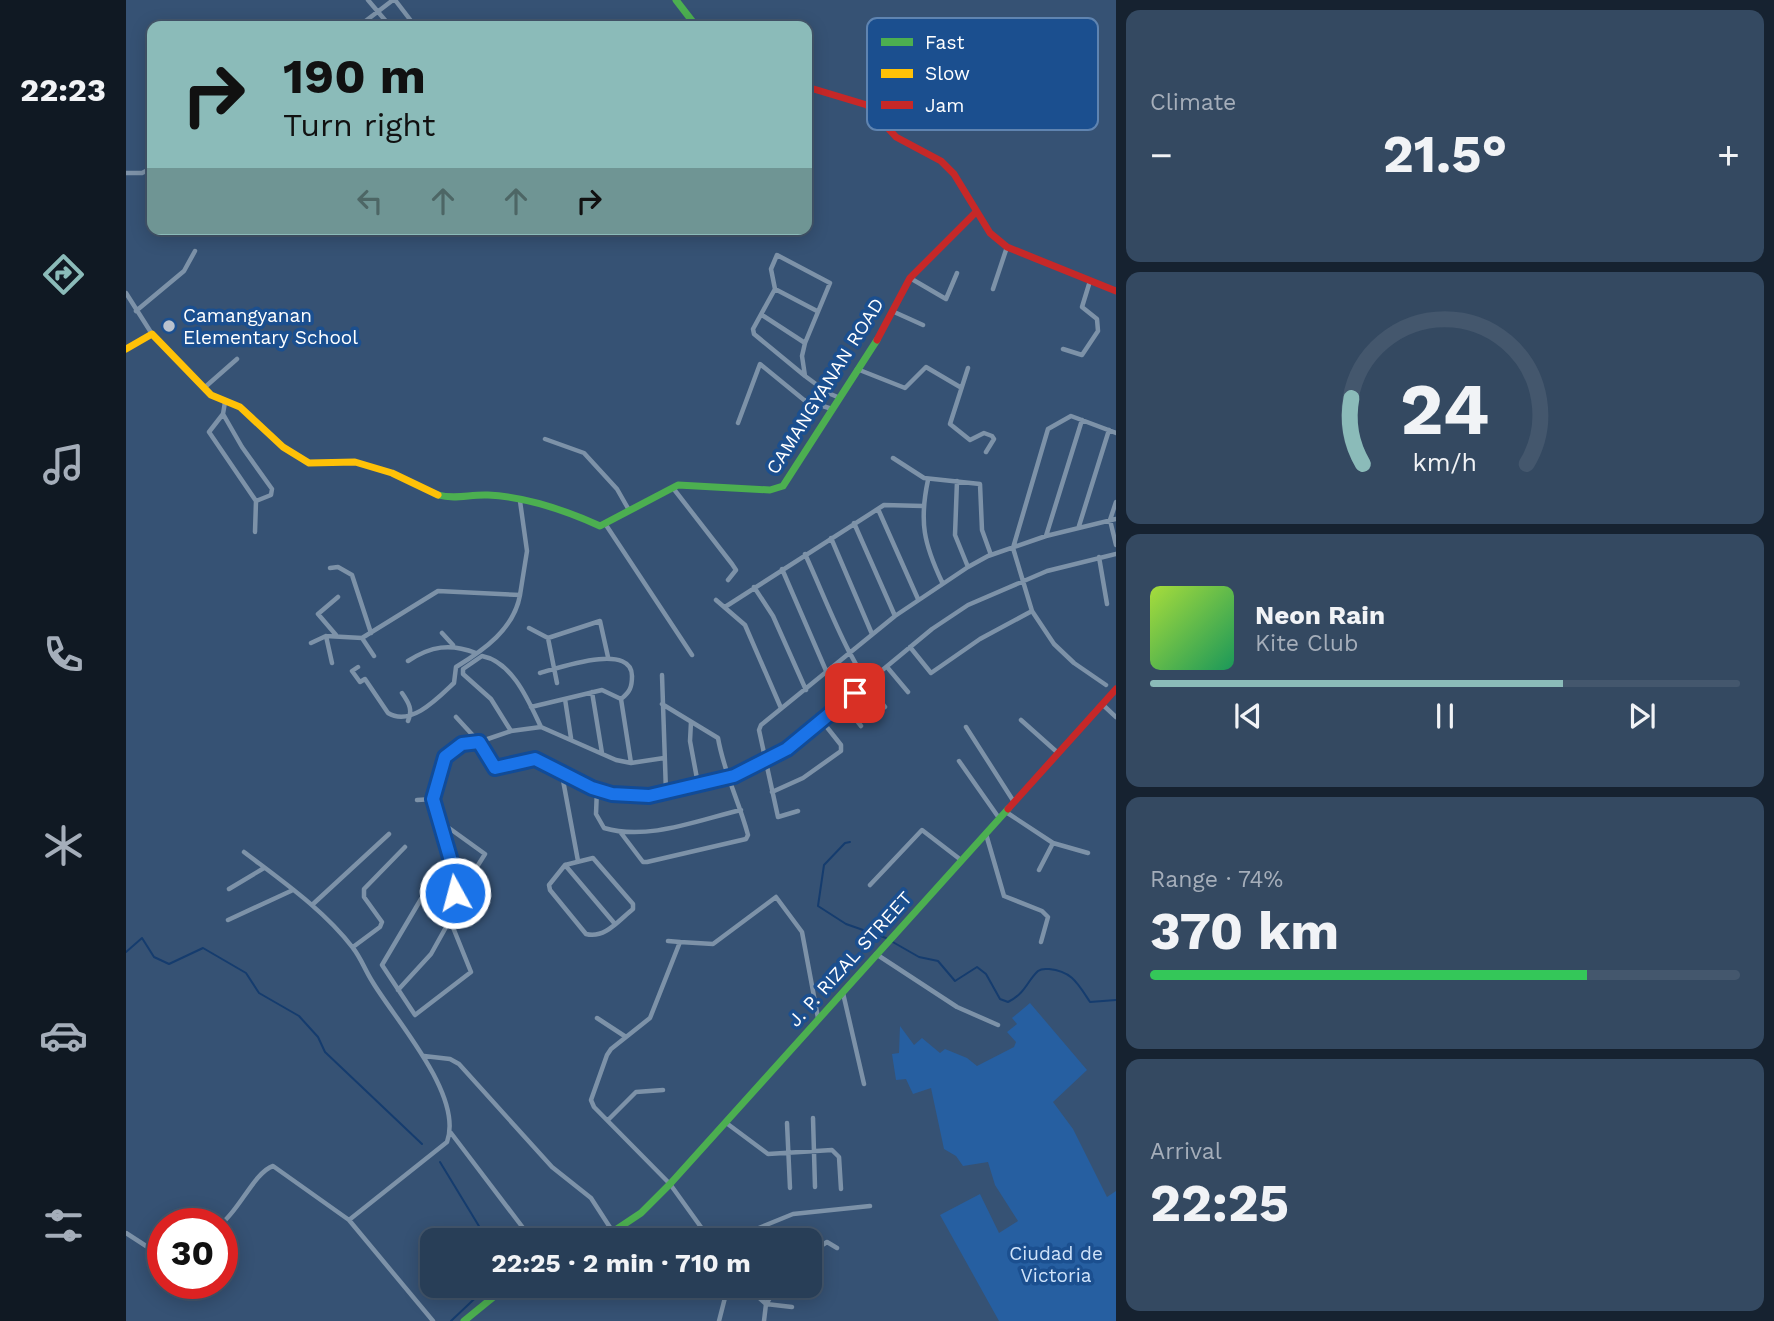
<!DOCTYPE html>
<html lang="en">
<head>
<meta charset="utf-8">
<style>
  :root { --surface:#283e57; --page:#344961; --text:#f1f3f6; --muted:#a5aeba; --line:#44576d; --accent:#8bbbb9 }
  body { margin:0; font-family:"Work Sans",sans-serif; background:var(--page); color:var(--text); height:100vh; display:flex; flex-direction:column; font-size:26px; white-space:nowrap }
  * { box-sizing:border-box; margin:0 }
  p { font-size:23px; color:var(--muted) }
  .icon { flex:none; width:38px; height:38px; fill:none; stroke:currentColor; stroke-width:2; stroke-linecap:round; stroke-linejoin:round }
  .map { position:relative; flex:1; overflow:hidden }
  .side { display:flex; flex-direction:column; gap:10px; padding:10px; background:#162230; width:658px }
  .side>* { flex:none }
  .top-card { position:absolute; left:21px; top:21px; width:665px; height:214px; border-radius:14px; box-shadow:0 4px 18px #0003,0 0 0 2px var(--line); background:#8bbbb9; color:#111; overflow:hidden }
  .speed { position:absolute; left:21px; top:1208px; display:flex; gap:14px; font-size:35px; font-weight:700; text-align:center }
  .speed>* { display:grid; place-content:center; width:91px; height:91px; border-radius:50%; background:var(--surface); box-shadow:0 4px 18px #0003,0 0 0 2px var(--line); line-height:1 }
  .speed .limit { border:10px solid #d22; background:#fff; color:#111 }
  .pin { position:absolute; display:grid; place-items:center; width:60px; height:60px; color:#fff; margin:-30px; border-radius:14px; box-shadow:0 4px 10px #0006 }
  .me { position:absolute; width:77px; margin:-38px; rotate:353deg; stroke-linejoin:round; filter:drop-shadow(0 0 5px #0008) }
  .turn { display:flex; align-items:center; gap:24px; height:147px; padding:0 21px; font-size:32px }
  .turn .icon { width:91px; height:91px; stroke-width:2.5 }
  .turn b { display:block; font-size:49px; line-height:60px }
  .lanes { display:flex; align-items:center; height:66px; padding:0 21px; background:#0003; justify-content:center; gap:35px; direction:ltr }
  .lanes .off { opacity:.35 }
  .big { font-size:52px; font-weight:700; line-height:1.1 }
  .side .widget { flex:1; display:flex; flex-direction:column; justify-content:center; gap:10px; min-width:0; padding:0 24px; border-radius:14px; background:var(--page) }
  .side .dial { align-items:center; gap:0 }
  .dial svg { height:182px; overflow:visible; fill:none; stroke:var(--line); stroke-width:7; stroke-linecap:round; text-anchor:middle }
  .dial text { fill:var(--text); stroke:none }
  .song { display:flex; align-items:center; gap:21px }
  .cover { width:84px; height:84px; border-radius:10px; background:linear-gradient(135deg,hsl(80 70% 55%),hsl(150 70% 35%)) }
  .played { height:7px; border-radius:4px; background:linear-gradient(90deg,var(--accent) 70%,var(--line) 70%) }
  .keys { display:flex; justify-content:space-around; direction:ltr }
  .heat { display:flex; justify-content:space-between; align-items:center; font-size:38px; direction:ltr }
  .charge { height:10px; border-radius:5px; background:linear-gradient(90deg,#34c759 74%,var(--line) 0) }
  .trip { position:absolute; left:294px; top:1228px; width:402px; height:70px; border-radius:14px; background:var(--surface); box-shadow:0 4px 18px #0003,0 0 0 2px var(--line); font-weight:700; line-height:70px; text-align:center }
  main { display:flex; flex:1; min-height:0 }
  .dock { display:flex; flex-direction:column; width:126px; justify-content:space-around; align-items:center; background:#101923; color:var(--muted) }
  .dock .icon { width:49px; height:49px }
  .dock .on { color:var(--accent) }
  .dock b { font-size:32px; color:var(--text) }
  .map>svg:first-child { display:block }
  .green { fill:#265fa1 }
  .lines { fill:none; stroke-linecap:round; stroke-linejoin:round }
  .stream { stroke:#153c6e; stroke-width:2 }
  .street { stroke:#7d92a8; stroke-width:4.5 }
  .fast { stroke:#4caf50; stroke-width:7 }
  .slow { stroke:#ffc107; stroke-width:7 }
  .jam { stroke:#c62828; stroke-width:7 }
  .route-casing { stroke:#114b97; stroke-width:18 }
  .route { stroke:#1a73e8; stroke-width:12 }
  .poi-dot { fill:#b9c2ce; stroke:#1b4f8f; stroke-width:2.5 }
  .labels { text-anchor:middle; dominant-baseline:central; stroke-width:7; stroke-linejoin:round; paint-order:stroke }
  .poi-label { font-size:19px; fill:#fff; stroke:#1b4f8f; text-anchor:start }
  .street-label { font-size:19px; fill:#fff; stroke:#1b4f8f }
  .park-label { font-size:19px; fill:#cfe3fa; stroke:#1b4f8f }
  .key { fill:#1b4f8f; stroke:#5f84b1; stroke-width:2 }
  .key-label { font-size:19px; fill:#fff }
</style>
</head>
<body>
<main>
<nav class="dock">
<b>22:23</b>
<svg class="icon on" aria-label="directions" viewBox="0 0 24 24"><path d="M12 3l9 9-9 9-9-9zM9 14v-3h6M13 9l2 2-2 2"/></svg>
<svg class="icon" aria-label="music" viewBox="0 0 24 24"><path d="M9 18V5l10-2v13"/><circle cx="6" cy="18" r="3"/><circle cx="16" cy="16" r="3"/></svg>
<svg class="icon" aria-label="phone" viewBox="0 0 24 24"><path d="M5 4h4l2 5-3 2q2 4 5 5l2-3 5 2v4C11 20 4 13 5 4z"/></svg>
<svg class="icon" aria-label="climate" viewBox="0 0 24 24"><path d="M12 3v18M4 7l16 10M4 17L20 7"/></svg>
<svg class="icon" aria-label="car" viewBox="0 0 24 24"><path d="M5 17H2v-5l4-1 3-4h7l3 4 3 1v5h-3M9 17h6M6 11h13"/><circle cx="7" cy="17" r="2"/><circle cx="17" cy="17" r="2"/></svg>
<svg class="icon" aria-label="filters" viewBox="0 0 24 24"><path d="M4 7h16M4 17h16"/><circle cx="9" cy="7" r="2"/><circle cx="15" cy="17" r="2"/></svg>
</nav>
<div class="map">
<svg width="990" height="1321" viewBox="0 0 990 1321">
  <rect width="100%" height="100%" fill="#365274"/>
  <path class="green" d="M904 1003 961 1070 927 1102 947 1129 981 1197 990 1191V1321H873L814 1215 854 1194 873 1233 892 1221 869 1185 862 1162 837 1166 830 1156 818 1149 805 1088 787 1094 780 1079 770 1080 766 1054 773 1053 774 1026 788 1045 796 1038 814 1053 819 1049 841 1058 851 1066 888 1047 890 1042 881 1032 891 1024 886 1018Z"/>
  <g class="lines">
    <path class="stream" d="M724 842 719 843 698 865 692 906 720 924 760 938
      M765 941 793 957 812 961 829 981 851 967 860 974 874 999 882 1002C900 993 901 981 912 971 916 968 920 969 923 969 946 971 952 984 964 1002L990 1000
      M0 952 16 938 28 957 43 964 77 948 120 973 133 993 173 1016 192 1037 199 1052 296 1144
      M314 1162 362 1241
      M325 1321 362 1286"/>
    <path class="street" d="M242 0 264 26
      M269 0 289 26
      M233 26 267 0
      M765 131 799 97
      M0 173H16L26 168
      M207 230V229
      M93 234 97 229
      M784 278 820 299 831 273
      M649 289 691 311
      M867 289 881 247
      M0 293 26 334
      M10 311 58 271 69 251
      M766 311 797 325
      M636 315 679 343
      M937 349 956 355 972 331 971 319 956 307 964 281
      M842 368 824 424 844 440 858 433 866 436 868 439 860 452
      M731 369 779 388 800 367 834 387
      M679 376 628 334 627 329 649 289 645 269 651 255 704 283 679 343 676 356 679 376 702 393 714 398
      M78 388 111 359
      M99 402 97 414 83 432 130 501 129 532
      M97 414 116 447 146 489 145 495 130 501
      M612 423 634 364 678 400 706 409
      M419 439 458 453 491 489 503 510
      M767 458 798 478 854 484 856 530 865 555
      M802 480C793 522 798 544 816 582
      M831 481 829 535 842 567
      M547 488 606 564 610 570 602 580
      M990 502 984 520 990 545
      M752 509 792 599
      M728 523 769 616
      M480 525 566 655
      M953 526 983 430
      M920 536 956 420
      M705 538 746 634
      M679 554C703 606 722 663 759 707
      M973 557 981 604
      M204 568 212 567 226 575 245 633
      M656 569 701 673
      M628 587 647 616 680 690
      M590 600 619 625 655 708
      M599 607 758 505 797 506
      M403 628 422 638 474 621 482 657
      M316 633 327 645
      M210 635 192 614 212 597
      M200 636 206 663
      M236 638 312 591 394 595 401 551 394 501
      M422 638 431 683
      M185 643 200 636 236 638 248 656
      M784 647 805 673 854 639 906 611
      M282 661C305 646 324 643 350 653
      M232 667 226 671 234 682 239 679 262 713C285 727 312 698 328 683L330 667C358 650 388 629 394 595
      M761 667 782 692
      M414 673C432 668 506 642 506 676 506 687 504 692 495 699
      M536 675 540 792
      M980 685 948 663 928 644 906 611 887 548 922 429 945 416 990 433
      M466 692 476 753
      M276 693C283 703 287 710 282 721
      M439 699 445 738
      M718 704 735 726
      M976 704 990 717
      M405 707 476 690 495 699 505 763
      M330 717 353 742 369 768 409 759 466 788 502 796H523L608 776 661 749 806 629 842 605 921 571 990 554
      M895 720 932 753
      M565 722 564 741 572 784
      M840 727 888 802
      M385 731 365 699 337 674V669L356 656C387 662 403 702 415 727
      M833 761 873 818
      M440 775 437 780 452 861
      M471 789 470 814 478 828C522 841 572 820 615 810
      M646 792 677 778 715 751V745L696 721
      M291 800 308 799
      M672 811 652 817 633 730 635 725 769 616 842 567 862 556 920 536 990 519
      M880 812 927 843 913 870
      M316 823 359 854 329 902
      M495 833 517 862H521L620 839 622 835C613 801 598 773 592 738L536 704
      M860 834 878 896 916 911 922 917 915 942
      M927 843 962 853
      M118 852C156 881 198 910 227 948 235 958 239 970 246 981 269 1020 338 1095 321 1142L223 1220
      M467 858 507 904V909C493 920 479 939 460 934L424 890 423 885 439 865Z
      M439 865 489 924
      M744 885 796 830 835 860
      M103 889 138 868
      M186 905 263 834
      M102 920 167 890
      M324 920 345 972 289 1015 256 965 295 899 329 880
      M542 941 554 942
      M227 947 254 927 256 922 238 897V889L279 847
      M750 954 831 1007 872 1025
      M272 990 305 954 324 920 329 880 308 799 319 757 325 750 336 744H347L385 731 415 727 490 760 505 763 538 758
      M717 993 738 1084
      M471 1018 500 1037
      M298 1056 324 1059 333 1064 426 1167 465 1198 487 1232
      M687 1118 689 1187
      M482 1120 510 1092 537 1090
      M599 1122 642 1154 706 1150 713 1157 715 1189
      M661 1123 664 1188
      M325 1133 407 1241
      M96 1223C113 1210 129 1172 147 1166L223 1220 307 1321
      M0 1233 37 1257
      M585 1241 544 1184 468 1107 465 1100 481 1055 485 1049 524 1018 554 942 587 944 650 897 676 932 692 1018
      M601 1241 667 1214 744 1206
      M684 1253 701 1242 711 1248
      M620 1286 640 1304 666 1307
      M593 1321 602 1286
      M638 1321 640 1304 652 1286"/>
    <path class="fast" d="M550 0 570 26
      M312 495C330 500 344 494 362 495 401 497 439 510 474 526L552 485 644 490 657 486 751 340
      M473 1241 515 1213 544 1184 882 809
      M338 1321 381 1286"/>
    <path class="slow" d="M0 349 26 334 85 395 114 407 157 447 183 463 229 462 266 473 312 495"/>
    <path class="jam" d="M681 87 741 105 770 137 815 161 828 174 864 233 881 247 990 291
      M751 340 784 278 849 213
      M882 809 990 689"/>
  </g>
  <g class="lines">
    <defs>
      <path id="route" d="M329 893 325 861 307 799 319 757 336 744 353 742 369 768 409 759 466 788 486 794 523 796 608 776 661 749 729 693"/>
    </defs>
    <use href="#route" class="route-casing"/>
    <use href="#route" class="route"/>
  </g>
  <circle class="poi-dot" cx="43" cy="326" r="7"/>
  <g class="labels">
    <g class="poi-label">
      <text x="57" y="315">Camangyanan<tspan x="57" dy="22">Elementary School</tspan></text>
    </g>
    <g class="street-label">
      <text transform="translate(699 386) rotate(-58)">CAMANGYANAN ROAD</text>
      <text transform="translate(724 959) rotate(-48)">J. P. RIZAL STREET</text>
    </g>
    <g class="park-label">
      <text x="930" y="1253">Ciudad de<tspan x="930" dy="22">Victoria</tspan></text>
    </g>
  </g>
  <rect x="741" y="18" width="231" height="112" rx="10" class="key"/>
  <rect x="755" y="38" width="32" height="8" fill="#4caf50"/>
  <rect x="755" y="69" width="32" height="9" fill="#ffc107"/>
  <rect x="755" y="101" width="32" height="8" fill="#c62828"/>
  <g class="key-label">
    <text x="799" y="49">Fast</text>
    <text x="799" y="80">Slow</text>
    <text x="799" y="112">Jam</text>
  </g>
</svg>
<div class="speed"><div class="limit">30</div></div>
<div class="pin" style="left:729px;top:693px;background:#d93025"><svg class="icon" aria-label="arrive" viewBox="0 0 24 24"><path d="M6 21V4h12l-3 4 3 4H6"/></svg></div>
<svg class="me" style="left:329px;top:893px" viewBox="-20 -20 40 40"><circle r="17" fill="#1a73e8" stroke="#fff" stroke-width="3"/><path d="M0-11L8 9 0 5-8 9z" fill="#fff"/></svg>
<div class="trip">22:25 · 2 min · 710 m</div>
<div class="top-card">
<div class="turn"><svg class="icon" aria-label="right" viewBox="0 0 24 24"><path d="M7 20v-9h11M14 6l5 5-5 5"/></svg><div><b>190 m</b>Turn right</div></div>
<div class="lanes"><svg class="icon off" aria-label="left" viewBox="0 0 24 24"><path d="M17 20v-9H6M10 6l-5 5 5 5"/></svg><svg class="icon off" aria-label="ahead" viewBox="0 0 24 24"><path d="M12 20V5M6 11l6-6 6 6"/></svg><svg class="icon off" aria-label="ahead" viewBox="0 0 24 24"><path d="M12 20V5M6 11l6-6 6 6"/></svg><svg class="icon" aria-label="right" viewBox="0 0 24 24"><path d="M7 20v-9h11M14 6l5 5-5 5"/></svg></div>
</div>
</div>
<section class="side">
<div class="widget"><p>Climate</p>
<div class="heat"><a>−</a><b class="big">21.5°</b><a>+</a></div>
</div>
<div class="widget dial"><svg viewBox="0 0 100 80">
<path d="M14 69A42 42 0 1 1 86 69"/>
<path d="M14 69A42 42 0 0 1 9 40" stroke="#8bbbb9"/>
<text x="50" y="56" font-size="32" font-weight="700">24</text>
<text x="50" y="72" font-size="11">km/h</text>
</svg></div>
<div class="widget">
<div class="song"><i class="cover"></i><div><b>Neon Rain</b><p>Kite Club</p></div></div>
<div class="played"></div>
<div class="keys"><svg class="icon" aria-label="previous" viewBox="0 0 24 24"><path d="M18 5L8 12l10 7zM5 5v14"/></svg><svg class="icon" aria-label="pause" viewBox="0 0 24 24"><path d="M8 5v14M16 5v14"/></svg><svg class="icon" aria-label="next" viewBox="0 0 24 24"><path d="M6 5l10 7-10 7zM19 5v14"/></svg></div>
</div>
<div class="widget"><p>Range · 74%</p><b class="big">370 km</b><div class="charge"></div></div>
<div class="widget"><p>Arrival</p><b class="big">22:25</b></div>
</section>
</main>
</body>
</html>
